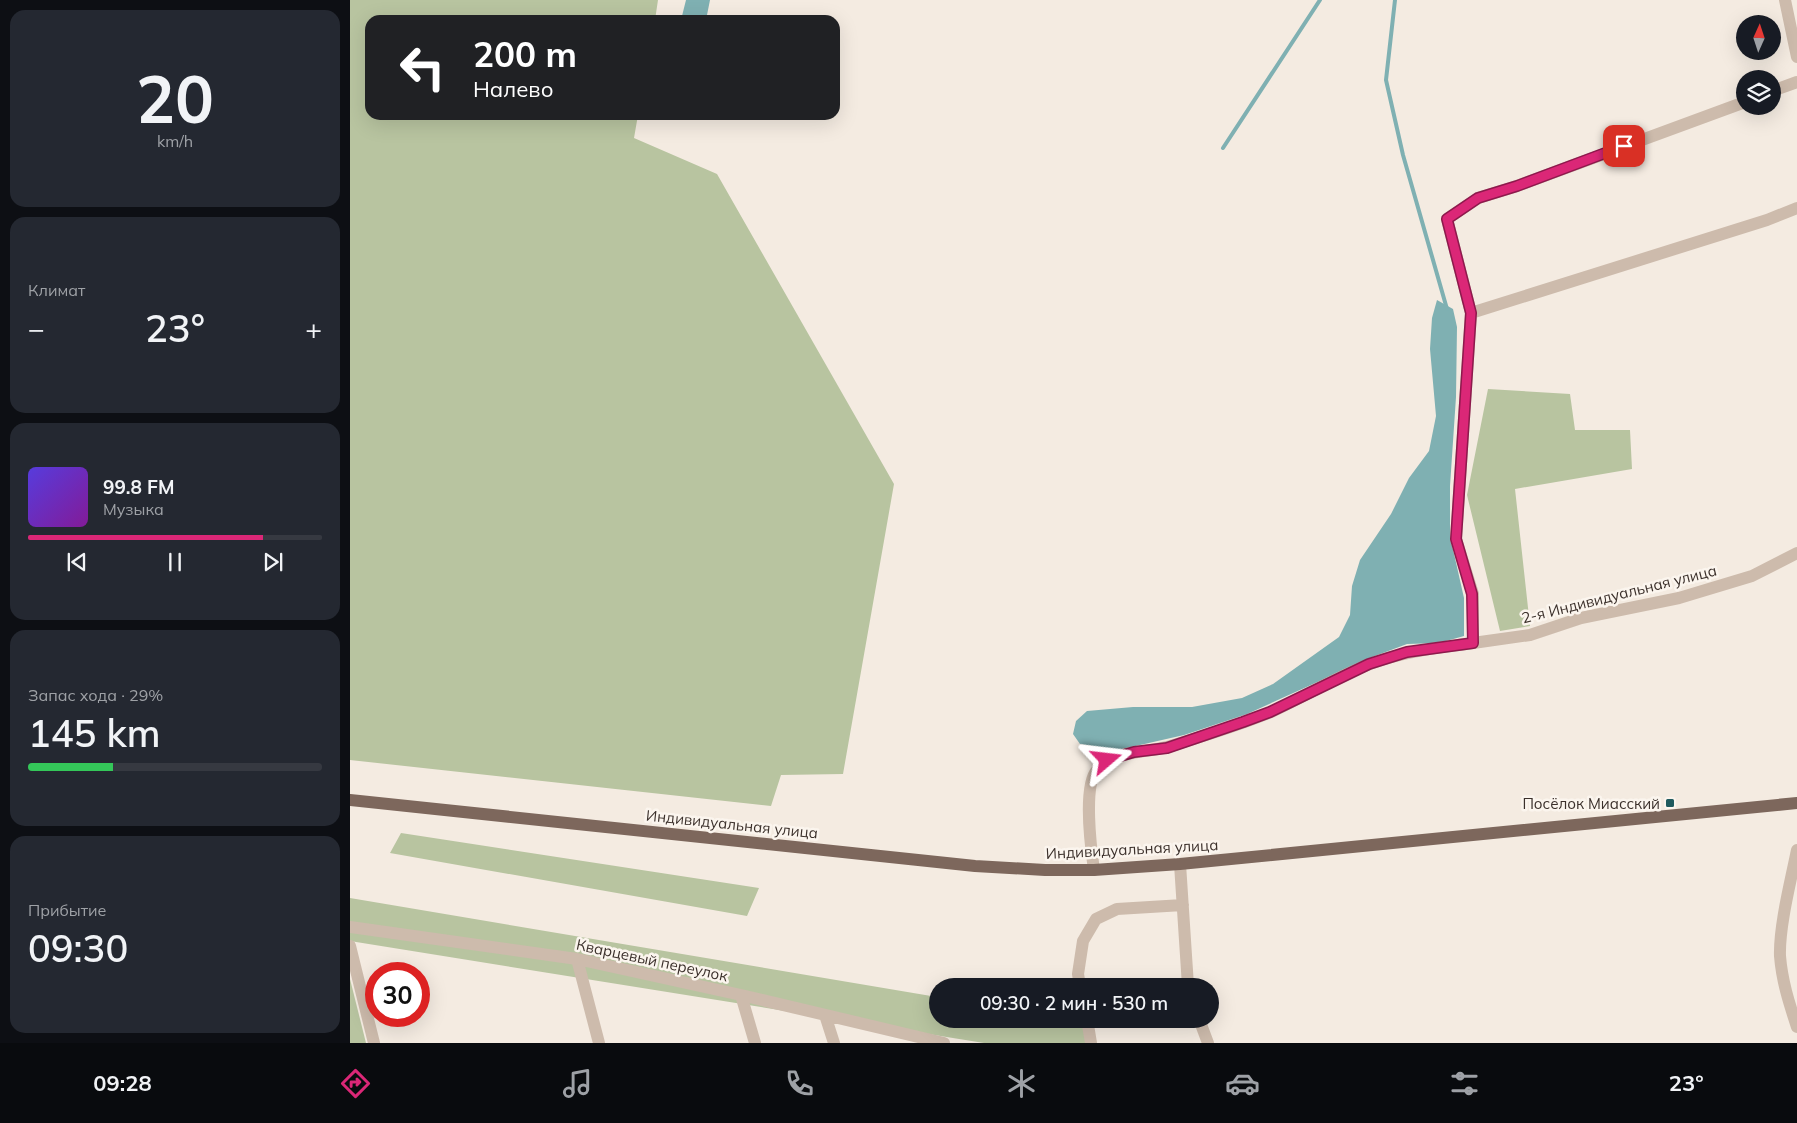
<!DOCTYPE html>
<html lang="ru">
<head>
<meta charset="utf-8">
<style>
  :root { --surface:#171b24; --page:#242831; --text:#f1f3f6; --muted:#9ea1a6; --line:#363941; --accent:#db2777 }
  body { margin:0; font-family:Mulish,sans-serif; background:var(--page); color:var(--text); height:100vh; display:flex; flex-direction:column; font-size:19px; white-space:nowrap }
  * { box-sizing:border-box; margin:0 }
  p { font-size:16px; color:var(--muted) }
  .icon { flex:none; width:28px; height:28px; fill:none; stroke:currentColor; stroke-width:2; stroke-linecap:round; stroke-linejoin:round }
  .map { position:relative; flex:1; overflow:hidden }
  .details { display:flex; flex-direction:column; gap:10px; padding:10px; background:#0d0f14; width:350px }
  .details>* { flex:none }
  .banner { position:absolute; left:15px; top:15px; width:475px; height:105px; border-radius:15px; box-shadow:0 5px 20px #0002; background:#202124; color:#fff; overflow:hidden }
  .needle { width:32px; rotate:3deg }
  .tools { position:absolute; left:1386px; top:15px; display:grid; gap:10px }
  .tools a { display:grid; place-items:center; width:45px; height:45px; border-radius:50%; background:var(--surface); box-shadow:0 5px 20px #0002; font-size:25px }
  .speed { position:absolute; left:15px; top:962px; display:flex; gap:10px; font-size:25px; font-weight:700; text-align:center }
  .speed>* { display:grid; place-content:center; width:65px; height:65px; border-radius:50%; background:var(--surface); box-shadow:0 5px 20px #0002; line-height:1 }
  .speed .limit { border:8px solid #d22; background:#fff; color:#111 }
  .pin { position:absolute; display:grid; place-items:center; width:42px; height:42px; color:#fff; margin:-21px; border-radius:10px; box-shadow:0 2px 8px #0006 }
  .me { position:absolute; width:55px; margin:-28px; rotate:73deg; stroke-linejoin:round; filter:drop-shadow(0 0 4px #0008) }
  .turn { display:flex; align-items:center; gap:18px; height:105px; padding:0 25px; font-size:22px }
  .turn .icon { width:65px; height:65px; stroke-width:2.5 }
  .turn b { display:block; font-size:35px; line-height:42px }
  .big { font-size:38px; font-weight:600; line-height:1.1 }
  .details .widget { flex:1; display:flex; flex-direction:column; justify-content:center; gap:8px; min-width:0; padding:0 18px; border-radius:15px; background:var(--page) }
  .details .dial { align-items:center; gap:0 }
  .dial b { font-size:65px; line-height:1 }
  .song { display:flex; align-items:center; gap:15px }
  .cover { width:60px; height:60px; border-radius:8px; background:linear-gradient(135deg,hsl(250 70% 55%),hsl(290 70% 35%)) }
  .played { height:5px; border-radius:2px; background:linear-gradient(90deg,var(--accent) 80%,var(--line) 80%) }
  .keys { display:flex; justify-content:space-around; direction:ltr }
  .heat { display:flex; justify-content:space-between; align-items:center; font-size:28px; direction:ltr }
  .charge { height:8px; border-radius:4px; background:linear-gradient(90deg,#34c759 29%,var(--line) 0) }
  .trip { position:absolute; left:579px; top:978px; width:290px; height:50px; border-radius:25px; background:var(--surface); box-shadow:0 5px 20px #0002; font-weight:600; line-height:50px; text-align:center }
  .tabs { display:flex; height:80px; justify-content:space-around; align-items:center; background:#090b0e; color:var(--muted) }
  .tabs .icon { width:35px; height:35px }
  .tabs .selected { color:var(--accent) }
  .tabs b { font-size:22px; color:var(--text) }
  main { display:flex; flex:1; min-height:0 }
  .map>svg:first-child { display:block }
  .green { fill:#b8c4a0 }
  .water { fill:#7fb0b2 }
  .lines { fill:none; stroke-linecap:round; stroke-linejoin:round }
  .stream { stroke:#7fb0b2; stroke-width:4 }
  .minor { stroke:#cdbbac; stroke-width:12 }
  .major { stroke:#7d675c; stroke-width:12 }
  .route-casing { stroke:#8e194d; stroke-width:12 }
  .route { stroke:#db2777; stroke-width:9 }
  .poi-dot { fill:#1f5a5e; stroke:#fbf5ee; stroke-width:2 }
  .labels { text-anchor:middle; dominant-baseline:central; stroke-width:5; stroke-linejoin:round; paint-order:stroke }
  .street-label { font-size:15px; fill:#3b302b; stroke:#fbf5ee }
  .poi-label { font-size:15px; fill:#3b302b; stroke:#fbf5ee; text-anchor:end }
</style>
</head>
<body>
<main>
<section class="details">
<div class="widget dial"><b>20</b><p>km/h</p></div>
<div class="widget"><p>Климат</p>
<div class="heat"><a>−</a><b class="big">23°</b><a>+</a></div>
</div>
<div class="widget">
<div class="song"><i class="cover"></i><div><b>99.8 FM</b><p>Музыка</p></div></div>
<div class="played"></div>
<div class="keys"><svg class="icon" aria-label="previous" viewBox="0 0 24 24"><path d="M18 5L8 12l10 7zM5 5v14"/></svg><svg class="icon" aria-label="pause" viewBox="0 0 24 24"><path d="M8 5v14M16 5v14"/></svg><svg class="icon" aria-label="next" viewBox="0 0 24 24"><path d="M6 5l10 7-10 7zM19 5v14"/></svg></div>
</div>
<div class="widget"><p>Запас хода · 29%</p><b class="big">145 km</b><div class="charge"></div></div>
<div class="widget"><p>Прибытие</p><b class="big">09:30</b></div>
</section>
<div class="map">
<svg width="1447" height="1043" viewBox="0 0 1447 1043">
  <rect width="100%" height="100%" fill="#f4ebe1"/>
  <path class="green" d="M0 0H308L305 20H20V115H288L284 138 367 174 544 484 493 774 431 775 421 806 0 760Z
    M1138 389 1220 394 1225 430H1280L1282 469 1165 489 1180 626 1150 631 1117 495Z
    M51 833 409 888 397 916 40 853Z
    M0 898 587 997 588 1019 726 1020 734 1026 736 1039 735 1043H634L0 941Z
    M0 979 16 1043H0Z"/>
  <path class="water" d="M336 0H360L356 20H331Z
    M1087 300 1103 309 1107 327 1106 397 1100 486V536L1114 598V636L1089 643 1057 644 1025 656 897 714 834 735 768 750 730 744 723 734 726 721 737 711 783 707H842L892 698 923 684 989 637 1000 615 1002 586 1010 560 1041 514 1059 478 1079 451 1086 416 1080 349 1082 318Z"/>
  <g class="lines">
    <path class="stream" d="M1045 0 1036 80 1053 155 1097 309
      M873 148 970 0"/>
    <path class="minor" d="M1435 0 1447 57
      M1422 91 1447 82
      M1121 313 1417 220 1447 208
      M1123 643 1180 635 1231 618 1329 598 1402 576 1447 553
      M1447 850C1441 880 1429 926 1430 956 1432 981 1439 1003 1447 1027
      M830 864 838 986
      M744 870C741 849 733 785 747 770 766 748 799 754 824 745 857 735 890 725 921 712 954 697 986 677 1020 664 1053 651 1088 648 1123 643V594L1106 539 1121 313 1097 219 1128 198 1167 186 1395 102
      M0 927 227 959 391 995 594 1043
      M0 946 24 1043
      M227 959 249 1043
      M730 986 728 974 733 941 746 919 767 909 833 905
      M391 995 405 1043
      M475 1015 484 1043
      M737 1019 741 1043
      M849 1019 858 1043"/>
    <path class="major" d="M0 800 625 866 695 870H744L830 864 1447 803"/>
  </g>
  <g class="lines">
    <defs>
      <path id="route" d="M757 760 784 752 817 748 893 722 920 712 1019 664 1057 652 1123 643 1122 594 1106 539 1121 313 1097 219 1128 198 1167 186 1274 146"/>
    </defs>
    <use href="#route" class="route-casing"/>
    <use href="#route" class="route"/>
  </g>
  <rect class="poi-dot" x="1315" y="798" width="10" height="10" rx="2.5"/>
  <g class="labels">
    <g class="street-label">
      <text transform="translate(1269 594) rotate(-14)">2-я Индивидуальная улица</text>
      <text transform="translate(382 824) rotate(6)">Индивидуальная улица</text>
      <text transform="translate(782 849) rotate(-3)">Индивидуальная улица</text>
      <text transform="translate(302 960) rotate(12)">Кварцевый переулок</text>
    </g>
    <g class="poi-label">
      <text x="1310" y="803">Посёлок Миасский</text>
    </g>
  </g>
</svg>
<div class="tools">
<a><svg class="needle" viewBox="-14 -14 28 28"><path d="M0-13l5 13h-10z" fill="#e53935"/><path d="M0 13l5-13h-10z" fill="#9ea1a6"/></svg></a>
<a><svg class="icon" aria-label="layers" viewBox="0 0 24 24"><path d="M12 4l9 5-9 5-9-5zM3 14l9 5 9-5"/></svg></a>
</div>
<div class="speed"><div class="limit">30</div></div>
<div class="pin" style="left:1274px;top:146px;background:#d93025"><svg class="icon" aria-label="arrive" viewBox="0 0 24 24"><path d="M6 21V4h12l-3 4 3 4H6"/></svg></div>
<svg class="me" style="left:757px;top:760px" viewBox="-20 -20 40 40"><path d="M0-17L14 15 0 8-14 15z" fill="#db2777" stroke="#fff" stroke-width="4"/></svg>
<div class="trip">09:30 · 2 мин · 530 m</div>
<div class="banner">
<div class="turn"><svg class="icon" aria-label="left" viewBox="0 0 24 24"><path d="M17 20v-9H6M10 6l-5 5 5 5"/></svg><div><b>200 m</b>Налево</div></div>
</div>
</div>
</main>
<nav class="tabs">
<b>09:28</b>
<svg class="icon selected" aria-label="directions" viewBox="0 0 24 24"><path d="M12 3l9 9-9 9-9-9zM9 14v-3h6M13 9l2 2-2 2"/></svg>
<svg class="icon" aria-label="music" viewBox="0 0 24 24"><path d="M9 18V5l10-2v13"/><circle cx="6" cy="18" r="3"/><circle cx="16" cy="16" r="3"/></svg>
<svg class="icon" aria-label="phone" viewBox="0 0 24 24"><path d="M5 4h4l2 5-3 2q2 4 5 5l2-3 5 2v4C11 20 4 13 5 4z"/></svg>
<svg class="icon" aria-label="climate" viewBox="0 0 24 24"><path d="M12 3v18M4 7l16 10M4 17L20 7"/></svg>
<svg class="icon" aria-label="car" viewBox="0 0 24 24"><path d="M5 17H2v-5l4-1 3-4h7l3 4 3 1v5h-3M9 17h6M6 11h13"/><circle cx="7" cy="17" r="2"/><circle cx="17" cy="17" r="2"/></svg>
<svg class="icon" aria-label="filters" viewBox="0 0 24 24"><path d="M4 7h16M4 17h16"/><circle cx="9" cy="7" r="2"/><circle cx="15" cy="17" r="2"/></svg>
<b>23°</b>
</nav>
</body>
</html>
